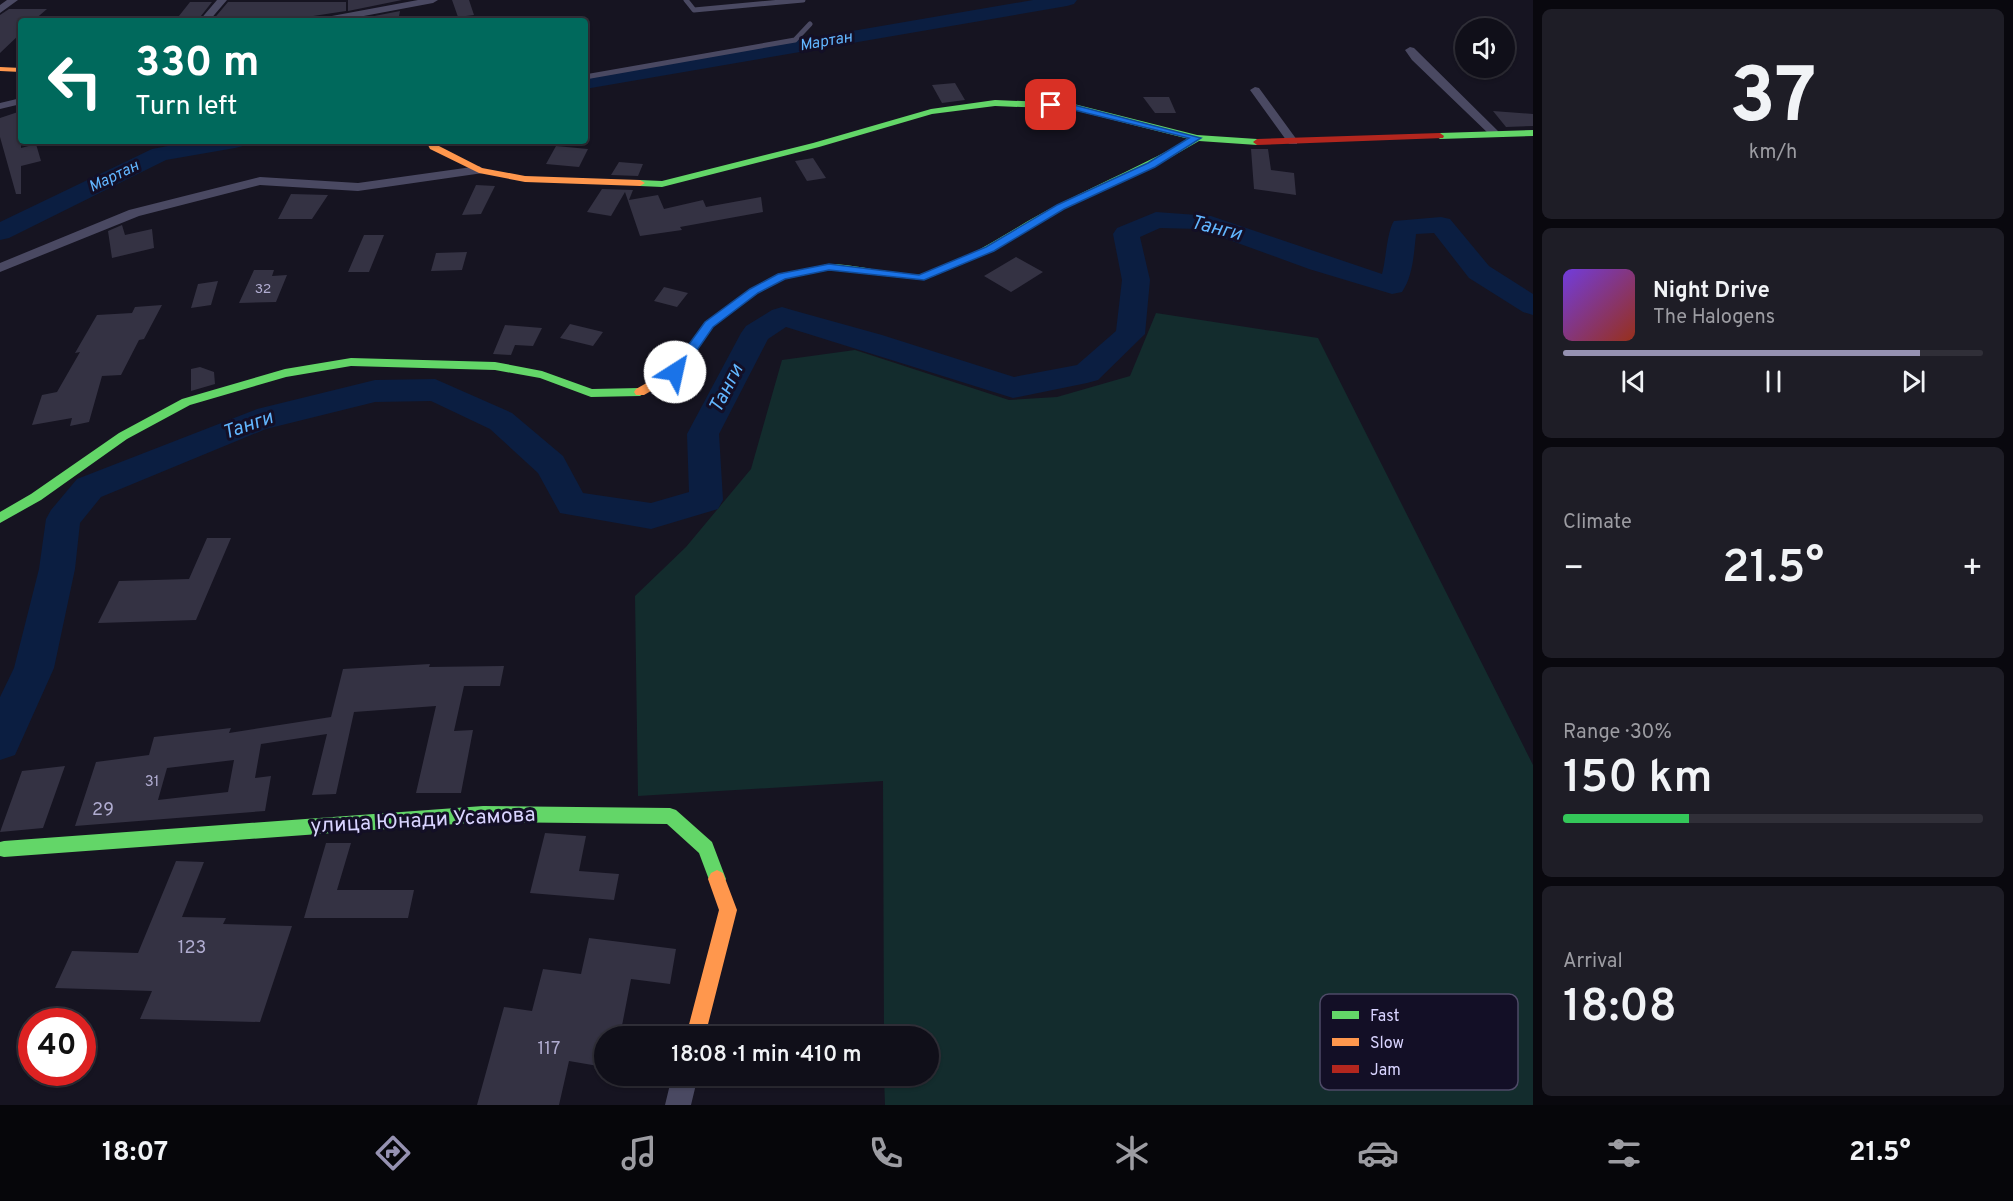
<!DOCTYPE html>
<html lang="en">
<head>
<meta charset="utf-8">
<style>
  :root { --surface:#100f19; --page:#1e1d26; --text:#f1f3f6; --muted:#9c9ca2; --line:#302f38; --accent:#9591b1 }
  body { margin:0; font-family:Overpass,sans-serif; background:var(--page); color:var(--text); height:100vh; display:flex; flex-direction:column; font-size:22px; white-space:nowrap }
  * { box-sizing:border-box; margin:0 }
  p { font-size:20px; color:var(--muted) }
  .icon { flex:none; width:33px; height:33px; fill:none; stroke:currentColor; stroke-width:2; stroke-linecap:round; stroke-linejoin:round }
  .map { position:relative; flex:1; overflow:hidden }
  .panel { display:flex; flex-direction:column; gap:9px; padding:9px; background:#09080e; width:480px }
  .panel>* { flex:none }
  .top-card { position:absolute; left:18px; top:18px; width:570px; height:126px; border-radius:6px; box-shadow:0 2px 4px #0004,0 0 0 2px var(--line); background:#00695c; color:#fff; overflow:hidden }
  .controls { position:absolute; left:1455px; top:18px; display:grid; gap:12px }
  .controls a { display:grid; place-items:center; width:60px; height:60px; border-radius:50%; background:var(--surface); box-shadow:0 2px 4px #0004,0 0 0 2px var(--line); font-size:30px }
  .speed { position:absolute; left:18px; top:1008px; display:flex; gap:12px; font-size:30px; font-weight:700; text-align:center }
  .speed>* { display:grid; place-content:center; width:78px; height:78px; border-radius:50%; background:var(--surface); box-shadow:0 2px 4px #0004,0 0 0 2px var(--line); line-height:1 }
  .speed .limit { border:9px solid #d22; background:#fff; color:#111 }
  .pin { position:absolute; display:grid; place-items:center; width:51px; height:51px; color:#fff; margin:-26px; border-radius:12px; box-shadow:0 3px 9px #0006 }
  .me { position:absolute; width:66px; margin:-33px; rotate:35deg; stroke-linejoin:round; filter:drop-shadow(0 0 4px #0008) }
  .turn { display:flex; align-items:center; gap:21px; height:126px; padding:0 18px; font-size:27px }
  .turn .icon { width:78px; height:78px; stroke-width:2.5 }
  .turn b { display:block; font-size:42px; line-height:51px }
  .big { font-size:45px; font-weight:600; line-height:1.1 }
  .panel .widget { flex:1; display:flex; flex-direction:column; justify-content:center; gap:9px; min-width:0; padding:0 21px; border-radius:9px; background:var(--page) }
  .panel .dial { align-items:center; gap:0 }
  .dial b { font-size:78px; line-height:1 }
  .song { display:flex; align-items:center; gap:18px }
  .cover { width:72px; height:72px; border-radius:9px; background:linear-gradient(135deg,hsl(260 70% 55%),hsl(10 70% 35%)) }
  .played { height:6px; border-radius:3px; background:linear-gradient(90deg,var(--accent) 85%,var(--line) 85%) }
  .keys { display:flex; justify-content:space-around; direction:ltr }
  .heat { display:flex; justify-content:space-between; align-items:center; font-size:33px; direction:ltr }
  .charge { height:9px; border-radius:4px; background:linear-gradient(90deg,#34c759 30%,var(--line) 0) }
  .trip { position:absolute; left:594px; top:1026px; width:345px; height:60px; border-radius:30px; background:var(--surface); box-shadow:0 2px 4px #0004,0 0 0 2px var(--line); font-weight:600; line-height:60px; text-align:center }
  .tabs { display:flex; height:96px; justify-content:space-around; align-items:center; background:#06060a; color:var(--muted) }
  .tabs .icon { width:42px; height:42px }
  .tabs .current { color:var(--accent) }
  .tabs b { font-size:27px; color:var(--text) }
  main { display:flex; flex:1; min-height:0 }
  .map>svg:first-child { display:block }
  .green { fill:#132c2d }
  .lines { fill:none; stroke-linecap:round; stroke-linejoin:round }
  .river { fill:#0b1e41; fill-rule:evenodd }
  .building { fill:#343243; fill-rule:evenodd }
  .lane { stroke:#4a4962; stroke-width:5 }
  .street { fill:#4a4962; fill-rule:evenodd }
  .fast { fill:#63d668; fill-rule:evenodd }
  .slow { fill:#ff974d; fill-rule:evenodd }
  .jam { fill:#b3261e; fill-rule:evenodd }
  .route { fill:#1a73e8; stroke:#114b97; stroke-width:1.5 }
  .labels { text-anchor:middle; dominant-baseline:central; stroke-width:6; stroke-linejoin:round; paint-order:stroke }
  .far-number-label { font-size:14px; fill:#b0acd0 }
  .number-label { font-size:15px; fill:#b0acd0 }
  .far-water-label { font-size:16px; font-style:italic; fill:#62b6ff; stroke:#130f26 }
  .near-number-label { font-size:18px; fill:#b0acd0 }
  .water-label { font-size:20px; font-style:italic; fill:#62b6ff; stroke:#130f26 }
  .near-street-label { font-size:21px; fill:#d9d4ff; stroke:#130f26 }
  .key { fill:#130f26; stroke:#4e4a67; stroke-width:1.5 }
  .key-label { font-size:16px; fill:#d9d4ff }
</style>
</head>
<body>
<main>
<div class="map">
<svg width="1533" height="1105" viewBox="0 0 1533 1105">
  <rect width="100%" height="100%" fill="#161421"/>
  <path class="green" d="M1156 313 1318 338 1533 765V1105H885L884 1076H928V1036H884L883 781 638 796 635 596 686 547 751 469 782 360 855 350 1009 400 1057 397 1130 376Z"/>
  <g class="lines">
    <path class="river" d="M1033 0H1077L1074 4 1067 6 585 89V77Z
      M194 141H247L243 146 235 148 166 160 9 238 0 240V222L152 149Z
      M1156 212 1211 216 1382 274C1386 260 1387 231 1394 221L1441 217 1450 219 1489 266 1533 294V315L1523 312 1469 278 1434 233 1416 234C1414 253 1413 276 1402 292L1392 294 1309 269 1199 229 1160 228 1140 237 1150 280 1145 334 1098 380 1087 383 1013 398 786 327 768 339 719 434 723 500 718 509 651 529 560 513 538 473 490 429 431 401 375 402 266 429 101 497 80 523 75 569 54 668 15 755 0 760V697L14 668 39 569 46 519 51 510 77 479 257 409 375 380 435 379 512 413 563 456 583 493 651 503 689 492 687 434 741 333 746 326 772 310 782 307 792 310 882 335 1014 377 1077 365 1116 331 1122 280 1113 234 1117 228Z"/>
  </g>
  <path class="building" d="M348 0H402L348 11Z
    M452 0H469L474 15 458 17Z
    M190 2H212L197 21H175Z
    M228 2H346V11L300 18 301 21H212Z
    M9 9H47L33 21H21V33L0 53V15Z
    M400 11 398 21H349Z
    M955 83 965 100 942 103 932 85Z
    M1143 97H1169L1176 113H1155Z
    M21 111V148L36 144 41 161 21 166V194H16L0 137V118Z
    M1493 111 1533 114V126L1506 127Z
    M556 146 588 149 579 167 546 164Z
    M1251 149H1268L1271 170 1294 173 1296 195 1254 189Z
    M813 158 826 178 807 181 795 161Z
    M619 162 643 164 638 176 611 175Z
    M476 185 495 186 481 214 462 215Z
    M602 189 633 190 629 200 658 195 664 209 703 200 706 207 761 197 763 212 680 227 682 230 640 236 625 192 611 216 587 212Z
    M291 194 328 195 312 219H278Z
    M122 225 125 235 152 229 154 248 112 258 108 231Z
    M364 235H384L369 272H348Z
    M467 252 462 270 431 271 436 253Z
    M1016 257 1043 272 1011 292 984 276Z
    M254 270H274L272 276 287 275 276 302 239 303Z
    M218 281 211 305 191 308 198 284Z
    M664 287 688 293 677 307 654 301Z
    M162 305 144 339 139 340 121 375 102 376 89 422 70 426 72 418 32 425 42 395 57 392 80 352 75 353 97 315 132 313 135 307Z
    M570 324 603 332 593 346 560 338Z
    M505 325 542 328 533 346 515 345 511 355 493 354Z
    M200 367 214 372 215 384 191 391V369Z
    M207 538H231L196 620 98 623 119 581 189 579Z
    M430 664 429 667 504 666 500 686H464L454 731 473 730 461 793H416L436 706 354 712 336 794 312 795 327 734 261 744 255 778 271 776 265 811 75 826 96 762 149 755 154 737 231 728 229 733 331 717 343 669ZM234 760 228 792 158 800 167 768Z
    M65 766 43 828 0 832 22 771Z
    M545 833 586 836 579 871 619 874 614 900 530 893Z
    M326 843H351L337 890H414L408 918H304Z
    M176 861 204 862 182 917 226 918 223 924 292 926 260 1022 140 1019 152 991 55 988 72 951 138 953Z
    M589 938 676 949 670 984 631 979 620 1036H604V1067L569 1061 559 1105H477L504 1007 532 1011 543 969 581 974Z"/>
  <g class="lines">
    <path class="lane" d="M686 0 694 10 803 0
      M585 77 795 40 810 24"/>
    <path class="street" d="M7 0H18L0 13V5Z
      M217 0H227L209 21H199Z
      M418 0H438L433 3 337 21H316L321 18Z
      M1410 47 1414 48 1499 132V136H1491L1412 60 1405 50Z
      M1255 87 1259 88 1297 140V144H1289L1250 90Z
      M21 98V104L0 109V103Z
      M479 166 485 170 483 173 358 191 260 185 139 216 0 272V263L129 210 260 177 358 183Z
      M672 1076H698L691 1105H665Z"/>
    <path class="fast" d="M995 100 1070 103 1197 135 1257 139 1261 142 1257 145 1199 141 1154 167 1064 209 994 251 924 280 829 270 819 272 814 269C833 254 898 280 921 274 972 260 1013 227 1059 204 1103 182 1147 163 1189 139L1070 109 995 106 932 114 819 147 662 187 640 186 635 183 640 180 662 181 813 143 931 109Z
      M1533 130V136L1440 139 1436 136 1440 133Z
      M351 358 495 362 542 371 592 389 640 388 646 392 640 396 591 397 540 378 495 370 351 366 286 377 190 405 127 439 41 500 0 523V512L31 494 119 433 182 399 285 369Z
      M483 806 670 808 676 810 712 842 726 879 723 885 717 888 711 885 699 853 667 824 483 822 4 857 0 856V842L4 841Z"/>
    <path class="slow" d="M0 67 21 68V72L0 71Z
      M426 141H434L437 145 482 168 525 176 640 180 645 183 640 186 525 182 479 173 430 149Z
      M819 266 824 269 823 271 785 279 758 293 713 326 679 375 644 395H636L634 392 636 389 671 369 705 322 750 289 778 274Z
      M717 870 723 873 737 910 705 1036H686L719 910 708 879 711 873Z"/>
    <path class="jam" d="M1440 133 1444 136 1443 138 1257 145 1253 142 1257 139Z"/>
  </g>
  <path class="route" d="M1048 104H1070L1201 138 1155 167 1064 209 994 251 924 280 829 270 785 279 758 293 713 327 680 375H671V369L705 322 750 289 778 274 829 264 919 275 986 247 1057 205 1148 163 1189 138 1070 109 1051 108 1047 105Z"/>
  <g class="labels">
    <g class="far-number-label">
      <text x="263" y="289">32</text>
    </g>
    <g class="number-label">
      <text x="152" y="782">31</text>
    </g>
    <g class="far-water-label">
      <text transform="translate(826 42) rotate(-10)">Мартан</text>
      <text transform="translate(114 177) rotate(-26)">Мартан</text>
    </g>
    <g class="near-number-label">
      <text x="103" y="810">29</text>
      <text x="192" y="948">123</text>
      <text x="549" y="1049">117</text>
    </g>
    <g class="water-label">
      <text transform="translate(1216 229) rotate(14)">Танги</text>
      <text transform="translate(727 389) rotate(-63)">Танги</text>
      <text transform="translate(248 426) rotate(-19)">Танги</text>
    </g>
    <g class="near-street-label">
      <text transform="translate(423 821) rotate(-3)">улица Юнади Усамова</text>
    </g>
  </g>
  <rect x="1320" y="994" width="198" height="96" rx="9" class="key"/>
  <rect x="1332" y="1011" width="27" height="8" fill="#63d668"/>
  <rect x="1332" y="1038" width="27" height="8" fill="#ff974d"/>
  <rect x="1332" y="1065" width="27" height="8" fill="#b3261e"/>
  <g class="key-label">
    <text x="1370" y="1021">Fast</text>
    <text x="1370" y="1048">Slow</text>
    <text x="1370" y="1075">Jam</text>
  </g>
</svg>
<div class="controls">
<a><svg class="icon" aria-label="sound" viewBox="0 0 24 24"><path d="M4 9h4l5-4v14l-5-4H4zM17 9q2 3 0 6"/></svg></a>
</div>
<div class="speed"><div class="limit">40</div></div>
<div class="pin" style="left:1051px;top:105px;background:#d93025"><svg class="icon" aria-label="arrive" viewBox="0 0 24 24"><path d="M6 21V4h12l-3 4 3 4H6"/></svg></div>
<svg class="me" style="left:675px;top:372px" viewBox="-20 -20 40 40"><circle r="19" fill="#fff"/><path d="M0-13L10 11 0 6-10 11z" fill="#1a73e8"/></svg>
<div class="trip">18:08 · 1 min · 410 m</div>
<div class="top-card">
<div class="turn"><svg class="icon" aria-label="left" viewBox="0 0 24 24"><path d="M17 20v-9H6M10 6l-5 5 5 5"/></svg><div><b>330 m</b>Turn left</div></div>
</div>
</div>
<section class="panel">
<div class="widget dial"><b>37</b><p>km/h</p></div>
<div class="widget">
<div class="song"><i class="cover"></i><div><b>Night Drive</b><p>The Halogens</p></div></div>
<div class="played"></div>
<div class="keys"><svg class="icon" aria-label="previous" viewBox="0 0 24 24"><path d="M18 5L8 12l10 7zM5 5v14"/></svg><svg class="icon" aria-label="pause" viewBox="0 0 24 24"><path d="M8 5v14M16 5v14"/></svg><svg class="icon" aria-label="next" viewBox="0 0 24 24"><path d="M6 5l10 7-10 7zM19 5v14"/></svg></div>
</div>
<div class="widget"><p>Climate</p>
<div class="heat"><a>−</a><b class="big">21.5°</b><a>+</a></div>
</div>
<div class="widget"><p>Range · 30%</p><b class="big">150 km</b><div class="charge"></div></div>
<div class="widget"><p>Arrival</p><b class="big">18:08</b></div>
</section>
</main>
<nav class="tabs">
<b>18:07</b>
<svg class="icon current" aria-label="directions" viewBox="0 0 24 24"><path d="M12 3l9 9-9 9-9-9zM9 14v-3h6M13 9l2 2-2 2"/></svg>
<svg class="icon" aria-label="music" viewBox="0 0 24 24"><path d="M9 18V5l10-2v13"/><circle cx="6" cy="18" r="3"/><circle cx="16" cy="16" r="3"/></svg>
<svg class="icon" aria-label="phone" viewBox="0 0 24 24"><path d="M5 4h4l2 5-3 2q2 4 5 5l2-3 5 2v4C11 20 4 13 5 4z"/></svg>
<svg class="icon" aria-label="climate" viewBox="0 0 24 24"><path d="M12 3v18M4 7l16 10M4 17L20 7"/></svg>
<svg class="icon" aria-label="car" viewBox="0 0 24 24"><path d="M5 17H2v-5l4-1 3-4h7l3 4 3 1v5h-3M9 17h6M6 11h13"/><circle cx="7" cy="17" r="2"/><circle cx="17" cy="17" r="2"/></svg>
<svg class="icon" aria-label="filters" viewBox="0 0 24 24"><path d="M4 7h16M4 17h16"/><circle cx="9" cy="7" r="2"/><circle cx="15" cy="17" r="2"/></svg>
<b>21.5°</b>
</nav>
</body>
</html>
